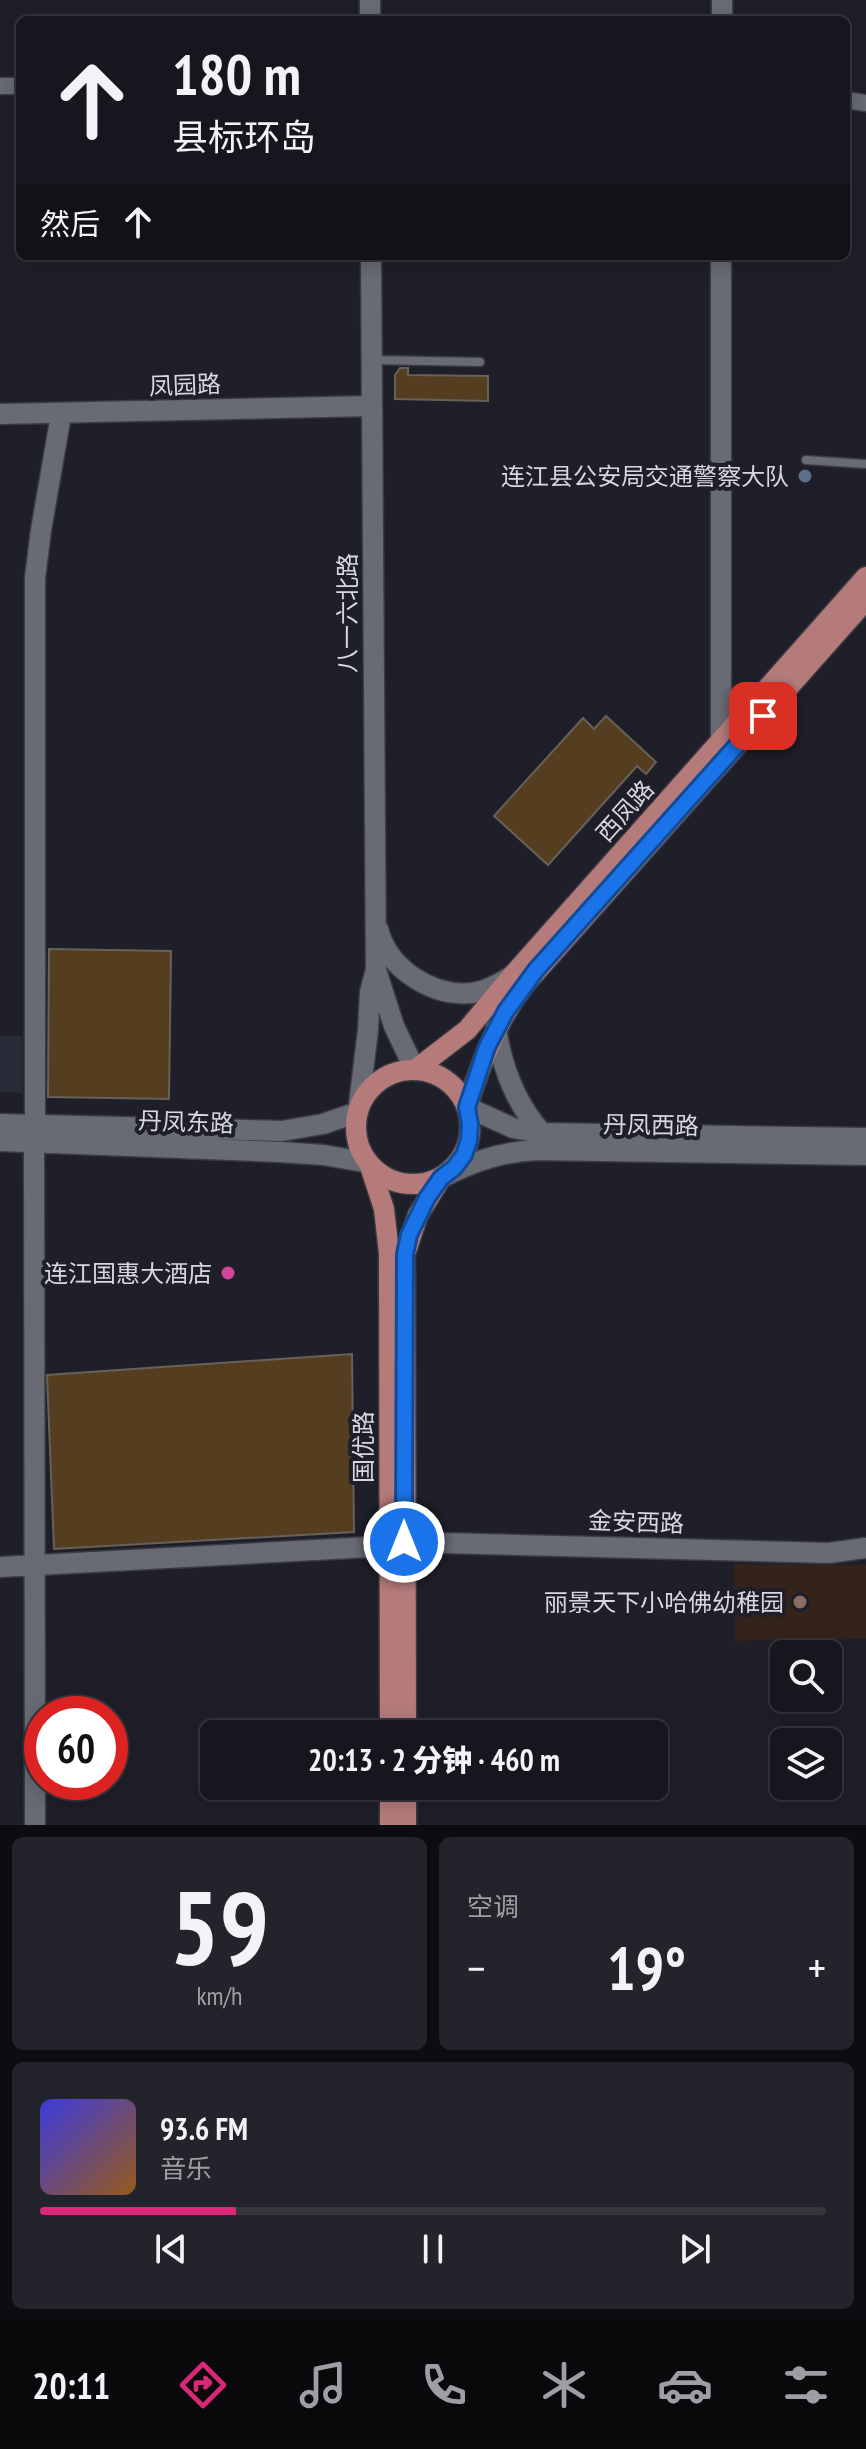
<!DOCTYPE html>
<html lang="zh">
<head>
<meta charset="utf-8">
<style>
  :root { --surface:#16171e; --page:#23242b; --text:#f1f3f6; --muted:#9e9fa4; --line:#35363c; --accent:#db2777 }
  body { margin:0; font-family:"PT Sans Narrow","Noto Sans SC",sans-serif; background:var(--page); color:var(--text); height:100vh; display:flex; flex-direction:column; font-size:30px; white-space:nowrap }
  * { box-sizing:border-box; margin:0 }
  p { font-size:26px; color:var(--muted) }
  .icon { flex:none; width:44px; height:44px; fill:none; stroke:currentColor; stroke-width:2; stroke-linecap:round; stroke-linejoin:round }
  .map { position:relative; height:1825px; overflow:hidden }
  .sheet { display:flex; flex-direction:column; gap:12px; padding:12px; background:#0c0d10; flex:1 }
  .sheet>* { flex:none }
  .top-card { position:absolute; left:16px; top:16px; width:834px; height:244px; border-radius:12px; box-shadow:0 4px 20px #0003,0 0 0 2px var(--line); background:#16171e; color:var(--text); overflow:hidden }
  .buttons { position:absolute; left:770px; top:1640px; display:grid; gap:16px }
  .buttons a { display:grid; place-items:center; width:72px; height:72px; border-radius:12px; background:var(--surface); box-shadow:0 4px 20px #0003,0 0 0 2px var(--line); font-size:40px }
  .speed { position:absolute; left:24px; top:1696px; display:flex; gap:16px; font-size:40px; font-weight:700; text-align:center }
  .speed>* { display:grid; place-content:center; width:104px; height:104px; border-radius:50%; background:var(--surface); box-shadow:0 4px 20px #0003,0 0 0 2px var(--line); line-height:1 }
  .speed .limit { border:12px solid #d22; background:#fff; color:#111 }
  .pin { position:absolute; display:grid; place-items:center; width:68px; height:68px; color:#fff; margin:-34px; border-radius:16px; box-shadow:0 4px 12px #0006 }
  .me { position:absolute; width:88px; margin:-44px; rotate:0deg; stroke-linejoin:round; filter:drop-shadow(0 0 6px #0008) }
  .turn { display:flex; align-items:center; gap:28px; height:168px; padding:0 24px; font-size:36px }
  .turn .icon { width:104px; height:104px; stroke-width:2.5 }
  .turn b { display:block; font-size:56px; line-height:68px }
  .then { display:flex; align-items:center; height:76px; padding:0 24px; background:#0003; gap:16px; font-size:30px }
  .big { font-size:60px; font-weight:800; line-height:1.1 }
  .sheet .tile { flex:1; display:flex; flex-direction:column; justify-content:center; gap:12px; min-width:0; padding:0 28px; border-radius:12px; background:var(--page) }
  .sheet .dial { align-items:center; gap:0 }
  .dial b { font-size:104px; line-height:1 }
  .song { display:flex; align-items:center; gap:24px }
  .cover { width:96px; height:96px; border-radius:12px; background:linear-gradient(135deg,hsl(240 70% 55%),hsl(30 70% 35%)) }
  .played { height:8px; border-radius:4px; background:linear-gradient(90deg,var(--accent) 25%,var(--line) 25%) }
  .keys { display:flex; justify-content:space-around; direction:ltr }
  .heat { display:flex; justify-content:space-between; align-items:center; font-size:44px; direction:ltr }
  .sheet .tiles { flex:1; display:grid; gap:12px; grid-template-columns:1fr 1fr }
  .tile:last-child { grid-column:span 2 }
  .trip { position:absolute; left:200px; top:1720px; width:468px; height:80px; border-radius:12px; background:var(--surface); box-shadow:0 4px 20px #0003,0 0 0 2px var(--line); font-weight:800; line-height:80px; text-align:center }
  .dock { display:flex; height:128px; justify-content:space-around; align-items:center; background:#09090c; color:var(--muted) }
  .dock .icon { width:56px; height:56px }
  .dock .active { color:var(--accent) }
  .dock b { font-size:36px; color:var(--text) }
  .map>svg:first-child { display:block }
  .built { fill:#272a37 }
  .education { fill:#34231a }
  .building { fill:#553d20; stroke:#686159; stroke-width:2 }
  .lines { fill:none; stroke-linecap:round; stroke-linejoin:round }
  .lane-casing { stroke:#3a3b41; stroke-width:11 }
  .street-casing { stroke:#3a3b41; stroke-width:19 }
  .secondary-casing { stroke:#3a3b41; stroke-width:23 }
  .primary-casing { stroke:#3a3b41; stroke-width:23 }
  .lane { stroke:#686a74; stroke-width:8 }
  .street { stroke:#686a74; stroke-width:16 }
  .secondary { stroke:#686a74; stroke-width:20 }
  .primary { stroke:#b57b7b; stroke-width:20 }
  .route-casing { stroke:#114b97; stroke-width:20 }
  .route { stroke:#1a73e8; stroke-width:14 }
  .service-dot { fill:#5c6f8a; stroke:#1e1f28; stroke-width:3 }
  .hotel-dot { fill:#d1479c; stroke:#1e1f28; stroke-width:3 }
  .education-dot { fill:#8d6e63; stroke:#1e1f28; stroke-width:3 }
  .labels { text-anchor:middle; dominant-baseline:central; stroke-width:8; stroke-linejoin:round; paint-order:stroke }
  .street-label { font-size:24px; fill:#d7d8de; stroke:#1e1f28 }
  .poi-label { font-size:24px; fill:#d7d8de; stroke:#1e1f28; text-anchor:end }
</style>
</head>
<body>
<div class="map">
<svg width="866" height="1825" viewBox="0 0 866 1825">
  <rect width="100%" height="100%" fill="#1e1f28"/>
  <path class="built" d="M0 1036H22V1093L0 1092Z"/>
  <path class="education" d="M734 1564 866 1565V1639L735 1641Z"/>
  <path class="building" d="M400 368H408V375L488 376V401L395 399V375Z
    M606 716 656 762 646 774 637 766 548 865 494 816 583 718 594 729Z
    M49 949 171 951 169 1099 48 1097Z
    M352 1354 354 1532 54 1549 47 1375Z"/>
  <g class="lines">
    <defs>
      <path id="lane" d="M373 360 480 362
        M806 460 866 464"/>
      <path id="street" d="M0 86H20
        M846 100 866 103"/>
      <path id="secondary" d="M370 0V20
        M722 20V0
        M0 414 372 406
        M721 742V256
        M378 929C388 969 432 997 472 993 487 991 501 983 513 975
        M376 970 394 1026 415 1070
        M496 1028C502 1068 515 1103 542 1133
        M467 1107 513 1128 542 1133 866 1138
        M0 1124 282 1131 323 1124 358 1112 368 1030 370 992 376 970 371 256
        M35 1125V578L41 530 61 415
        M0 1141 280 1152 324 1155 369 1163
        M34 1142 35 1825
        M441 1178C473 1161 502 1152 537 1150L866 1155
        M404 1542 829 1553 866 1548
        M0 1567 389 1546"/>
      <path id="primary" d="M415 1070 467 1030 513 975 866 577
        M356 1127a57 57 0 1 1 114 0a57 57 0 1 1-114 0Z
        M467 1107C481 1063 496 1022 525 984L866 600
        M369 1163 384 1209 389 1253 390 1734
        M406 1734 405 1254 418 1215 441 1178
        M390 1786V1825
        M406 1786V1825"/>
    </defs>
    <use href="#lane" class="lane-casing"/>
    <use href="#street" class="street-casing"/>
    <use href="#secondary" class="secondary-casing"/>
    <use href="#primary" class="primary-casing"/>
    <use href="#lane" class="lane"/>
    <use href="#street" class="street"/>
    <use href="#secondary" class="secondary"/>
    <use href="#primary" class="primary"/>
  </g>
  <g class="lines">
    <defs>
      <path id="route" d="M404 1542 405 1254 409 1235 427 1198 441 1178 454 1168 464 1155 469 1140 470 1124 467 1107 487 1047 506 1011 536 970 763 716"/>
    </defs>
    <use href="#route" class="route-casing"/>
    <use href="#route" class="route"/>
  </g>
  <circle class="service-dot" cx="805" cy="476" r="8"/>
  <circle class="hotel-dot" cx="228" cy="1273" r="8"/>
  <circle class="education-dot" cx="800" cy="1602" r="8"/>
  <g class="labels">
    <g class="street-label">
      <text transform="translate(185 385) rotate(-2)">凤园路</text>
      <text transform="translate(347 613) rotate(-90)">八一六北路</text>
      <text transform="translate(625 811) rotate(-48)">西凤路</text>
      <text transform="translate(186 1122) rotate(2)">丹凤东路</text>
      <text transform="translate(651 1125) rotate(1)">丹凤西路</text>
      <text transform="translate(363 1447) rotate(-90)">国优路</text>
      <text transform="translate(636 1522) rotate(2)">金安西路</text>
    </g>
    <g class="poi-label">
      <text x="789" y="476">连江县公安局交通警察大队</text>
      <text x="212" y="1273">连江国惠大酒店</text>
      <text x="784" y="1602">丽景天下小哈佛幼稚园</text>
    </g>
  </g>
</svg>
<div class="buttons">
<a><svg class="icon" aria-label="search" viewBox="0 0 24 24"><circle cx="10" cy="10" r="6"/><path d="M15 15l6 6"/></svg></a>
<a><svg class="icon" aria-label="layers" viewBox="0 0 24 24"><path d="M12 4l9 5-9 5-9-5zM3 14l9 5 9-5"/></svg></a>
</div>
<div class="speed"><div class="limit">60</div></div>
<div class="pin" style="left:763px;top:716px;background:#d93025"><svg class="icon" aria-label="arrive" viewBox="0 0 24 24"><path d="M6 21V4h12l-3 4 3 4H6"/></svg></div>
<svg class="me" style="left:404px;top:1542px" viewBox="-20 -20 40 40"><circle r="17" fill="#1a73e8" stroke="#fff" stroke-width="3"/><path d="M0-11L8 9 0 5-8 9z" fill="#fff"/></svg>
<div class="trip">20:13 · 2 分钟 · 460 m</div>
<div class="top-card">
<div class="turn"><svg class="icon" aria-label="ahead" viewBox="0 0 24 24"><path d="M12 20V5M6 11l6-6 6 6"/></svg><div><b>180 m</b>县标环岛</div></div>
<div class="then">然后<svg class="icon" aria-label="ahead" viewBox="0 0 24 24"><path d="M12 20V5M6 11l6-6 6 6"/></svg></div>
</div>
</div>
<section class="sheet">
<div class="tiles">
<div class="tile dial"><b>59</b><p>km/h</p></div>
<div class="tile"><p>空调</p>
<div class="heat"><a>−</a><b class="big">19°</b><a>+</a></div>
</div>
<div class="tile">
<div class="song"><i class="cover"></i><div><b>93.6 FM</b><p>音乐</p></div></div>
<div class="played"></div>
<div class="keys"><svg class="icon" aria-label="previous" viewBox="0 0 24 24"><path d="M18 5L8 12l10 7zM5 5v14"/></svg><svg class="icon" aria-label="pause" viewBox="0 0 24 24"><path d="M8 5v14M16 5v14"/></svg><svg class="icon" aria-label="next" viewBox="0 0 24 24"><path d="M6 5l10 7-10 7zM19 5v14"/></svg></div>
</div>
</div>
</section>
<nav class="dock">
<b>20:11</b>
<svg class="icon active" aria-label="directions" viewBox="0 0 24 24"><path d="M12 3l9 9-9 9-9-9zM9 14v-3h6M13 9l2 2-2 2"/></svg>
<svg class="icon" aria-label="music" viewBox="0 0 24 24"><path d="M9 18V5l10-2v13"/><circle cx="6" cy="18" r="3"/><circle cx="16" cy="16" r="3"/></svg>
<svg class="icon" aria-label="phone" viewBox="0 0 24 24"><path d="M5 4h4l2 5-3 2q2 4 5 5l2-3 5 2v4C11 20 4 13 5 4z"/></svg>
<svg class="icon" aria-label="climate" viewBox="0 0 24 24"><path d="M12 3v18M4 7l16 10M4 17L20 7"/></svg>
<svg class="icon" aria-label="car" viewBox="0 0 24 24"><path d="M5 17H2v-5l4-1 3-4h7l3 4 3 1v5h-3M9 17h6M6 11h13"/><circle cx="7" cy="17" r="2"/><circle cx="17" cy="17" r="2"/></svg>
<svg class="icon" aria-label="filters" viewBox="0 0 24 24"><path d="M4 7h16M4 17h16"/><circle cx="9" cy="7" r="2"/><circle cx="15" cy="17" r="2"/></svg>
</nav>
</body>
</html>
